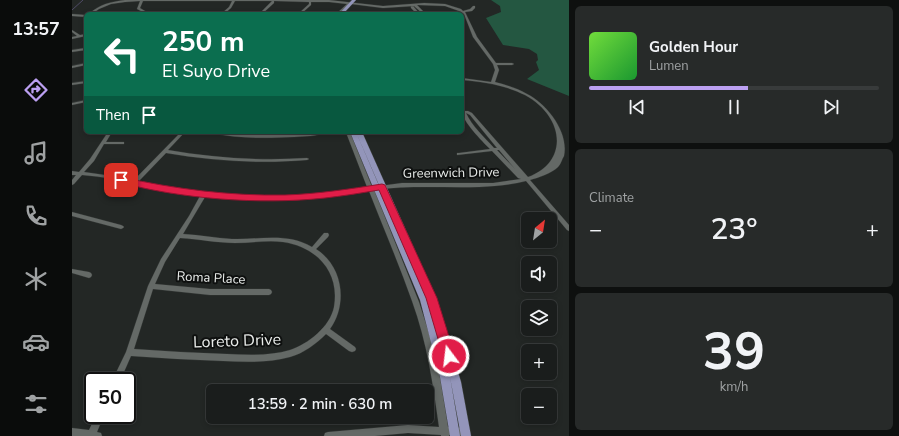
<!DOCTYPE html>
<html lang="en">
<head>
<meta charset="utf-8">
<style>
  :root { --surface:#1a1d1c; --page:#272a29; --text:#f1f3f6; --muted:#9fa2a3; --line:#383b3b; --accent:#bca0f2 }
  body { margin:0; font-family:"Nunito Sans",sans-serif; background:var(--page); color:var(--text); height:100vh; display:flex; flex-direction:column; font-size:15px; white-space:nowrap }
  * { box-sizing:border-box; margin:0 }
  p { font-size:13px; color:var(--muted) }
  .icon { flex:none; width:22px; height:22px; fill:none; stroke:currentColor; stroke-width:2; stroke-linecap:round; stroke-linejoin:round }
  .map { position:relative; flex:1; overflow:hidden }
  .side { display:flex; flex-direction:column; gap:6px; padding:6px; background:#0e100f; width:330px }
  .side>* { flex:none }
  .top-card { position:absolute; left:12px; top:12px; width:380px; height:122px; border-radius:6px; box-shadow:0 2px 6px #0003,0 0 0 1px var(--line); background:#0b6e4f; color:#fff; overflow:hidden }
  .needle { width:26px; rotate:30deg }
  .tools { position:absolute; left:449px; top:212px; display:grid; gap:8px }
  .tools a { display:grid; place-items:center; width:36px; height:36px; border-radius:6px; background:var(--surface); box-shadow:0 2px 6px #0003,0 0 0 1px var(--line); font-size:20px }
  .speed { position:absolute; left:12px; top:372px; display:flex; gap:8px; font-size:20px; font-weight:700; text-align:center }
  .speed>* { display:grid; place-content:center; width:52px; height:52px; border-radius:50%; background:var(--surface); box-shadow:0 2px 6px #0003,0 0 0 1px var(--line); line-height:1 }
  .speed .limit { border:2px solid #111; border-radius:6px; background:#fff; color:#111 }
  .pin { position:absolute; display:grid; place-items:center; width:34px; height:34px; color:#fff; margin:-17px; border-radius:8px; box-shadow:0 2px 6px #0006 }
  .me { position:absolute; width:44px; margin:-22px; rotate:345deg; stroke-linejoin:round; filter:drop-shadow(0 0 3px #0008) }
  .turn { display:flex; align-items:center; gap:14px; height:84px; padding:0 12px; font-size:18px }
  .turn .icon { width:52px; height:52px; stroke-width:2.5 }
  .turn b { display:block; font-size:28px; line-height:34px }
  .then { display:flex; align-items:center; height:38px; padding:0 12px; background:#0003; gap:8px; font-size:15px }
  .big { font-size:30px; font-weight:600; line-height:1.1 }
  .side .widget { flex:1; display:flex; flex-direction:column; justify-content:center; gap:6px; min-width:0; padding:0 14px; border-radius:6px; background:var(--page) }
  .side .dial { align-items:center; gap:0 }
  .dial b { font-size:52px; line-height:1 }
  .song { display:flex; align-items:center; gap:12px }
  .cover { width:48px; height:48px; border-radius:6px; background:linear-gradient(135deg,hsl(100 70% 55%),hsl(130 70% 35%)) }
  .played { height:4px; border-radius:2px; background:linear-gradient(90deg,var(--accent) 55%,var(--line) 55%) }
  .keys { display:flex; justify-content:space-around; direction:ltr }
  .heat { display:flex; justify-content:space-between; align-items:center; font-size:22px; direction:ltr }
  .trip { position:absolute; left:134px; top:384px; width:228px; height:40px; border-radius:6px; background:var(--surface); box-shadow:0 2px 6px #0003,0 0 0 1px var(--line); font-weight:600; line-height:40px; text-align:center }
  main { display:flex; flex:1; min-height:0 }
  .tab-bar { display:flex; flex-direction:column; width:72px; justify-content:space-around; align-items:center; background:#0a0c0b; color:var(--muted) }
  .tab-bar .icon { width:28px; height:28px }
  .tab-bar .on { color:var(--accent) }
  .tab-bar b { font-size:18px; color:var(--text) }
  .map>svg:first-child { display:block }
  .green { fill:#245741 }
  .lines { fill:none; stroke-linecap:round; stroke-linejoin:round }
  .stream { stroke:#4f4b66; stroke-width:1 }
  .minor-casing { stroke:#414543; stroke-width:0.5 }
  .major-casing { stroke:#414543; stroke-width:1 }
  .minor { fill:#646966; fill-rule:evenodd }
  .major { fill:#9395ba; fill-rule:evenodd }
  .route { fill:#e11d48; stroke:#92132f }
  .labels { text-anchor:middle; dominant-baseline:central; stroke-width:4; stroke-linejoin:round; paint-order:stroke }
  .street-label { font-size:13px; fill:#eaedeb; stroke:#0e100f }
  .near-street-label { font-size:16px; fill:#eaedeb; stroke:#0e100f }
</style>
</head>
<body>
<main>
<nav class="tab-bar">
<b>13:57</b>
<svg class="icon on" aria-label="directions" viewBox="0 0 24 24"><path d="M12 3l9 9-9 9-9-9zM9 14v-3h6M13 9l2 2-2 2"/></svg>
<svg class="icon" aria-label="music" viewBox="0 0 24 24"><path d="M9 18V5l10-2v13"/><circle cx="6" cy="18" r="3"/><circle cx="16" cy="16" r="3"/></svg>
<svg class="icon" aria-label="phone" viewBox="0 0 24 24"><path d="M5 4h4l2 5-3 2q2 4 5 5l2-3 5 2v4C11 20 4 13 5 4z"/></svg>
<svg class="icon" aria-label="climate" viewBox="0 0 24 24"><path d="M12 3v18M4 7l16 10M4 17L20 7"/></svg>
<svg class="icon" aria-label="car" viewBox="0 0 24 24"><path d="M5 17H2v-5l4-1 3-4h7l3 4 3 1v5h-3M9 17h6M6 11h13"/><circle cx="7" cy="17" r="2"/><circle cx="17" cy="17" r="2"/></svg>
<svg class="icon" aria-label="filters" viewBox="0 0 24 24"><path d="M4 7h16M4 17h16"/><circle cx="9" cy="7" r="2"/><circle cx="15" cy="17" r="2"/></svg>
</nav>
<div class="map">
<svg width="497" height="436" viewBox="0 0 497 436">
  <rect width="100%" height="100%" fill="#232725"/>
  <path class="green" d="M419 0H497V96L455 79 467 70 464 62 466 60 465 54 457 49 431 45 414 18 429 12 428 6Z"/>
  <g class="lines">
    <path class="stream" d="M0 10 11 0"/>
    <defs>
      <path id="minor" d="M53 0H257L311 6 352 3 373 4 389 9 391 11 398 9 401 6H403V8L400 11 393 12 394 14 405 37 424 63H440L442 64 440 65H425L427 70 423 82C434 85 445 88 455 94 475 104 497 132 492 156 490 159 489 164 486 167 480 173 466 178 458 180L497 225V231L495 230 454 181C439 185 423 186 407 187 372 188 337 185 302 190L347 302 360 343 368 378 376 427 393 428 396 429 397 432 396 435 393 436 377 435V436H369V435L336 433 303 436H252L253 433 256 432 336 425 367 427C361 384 355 342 340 301 327 264 311 227 297 191 272 195 248 198 223 199 193 201 163 199 133 197L111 234C128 235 144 238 160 239 187 240 215 232 240 247L252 233H256L257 235 256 237 244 249C271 266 276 304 258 329L283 347 284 349 283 351 280 352 277 351 254 334C244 344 232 353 218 357 197 363 173 362 151 361 120 360 90 358 59 356L48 381H40L54 352 76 286 89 259 117 216 128 196C88 191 50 178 10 175L2 184 0 185V180L4 175H0V171L7 172 18 159 36 132H40L34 142H52V144H32L22 161 12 172 33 175 62 180 109 132H113L96 150C142 158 188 161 235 158L237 159 235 160C187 164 141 161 94 153L67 181C83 185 99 189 115 191 175 200 236 197 295 187L275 135 277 132H281L279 135 300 187 330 183H421L449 179 446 178 420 151 385 155V153H387L418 149C410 141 390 121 390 111H396L400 113 456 177C497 162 493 117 453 95 433 85 412 82 390 80V78L419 82 423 70 421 64 401 37 392 14 387 11 373 6 345 5 354 14H351L342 6 311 8 279 4 267 14H264L275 4 257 2H239V5L229 14H226L237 4V2L202 1V3L190 14H187L200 1H163L159 8 152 14H149L157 7 160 1H71L68 8 78 14H75L65 9 68 1 53 2 39 4 27 9 20 14H17C28 4 38 2 53 0ZM394 113 398 115 425 148H422C412 137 400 126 394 113ZM425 150H427L443 169ZM108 238C127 239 145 243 163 243 179 243 195 240 211 242 245 247 268 272 262 307 258 327 236 344 218 350 198 356 176 355 155 354 124 353 93 351 62 349L81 289 138 295H197L199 294 200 292 199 290 197 289H138L83 284 93 262Z
        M339 6H341L348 14H345L339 8Z
        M116 12V13L115 14H98L99 13Z
        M0 14 14 15V17L0 16Z
        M0 30 8 35 14 34V36L0 39V37L5 36 0 32Z
        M13 48H14V50L0 52V50Z
        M14 63V65L0 68V66Z
        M14 81V83L0 85V83Z
        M14 100V102L0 105V103Z
        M140 132 197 135 231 134 253 132C245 137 232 136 222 137 196 138 167 139 140 133Z
        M0 212 49 225 51 226 52 227 51 228 49 229 0 216Z
        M0 269 17 272 19 273 20 275 19 277 17 278 0 273Z
        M24 415H32L25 432 29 433 30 436H0V428L17 430Z"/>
      <path id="major" d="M280 0H284L271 14H267Z
        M278 132H284L356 300 376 372 356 298 284 132H290L364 298 389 382 399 436H389L378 377 388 436H378L368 377 348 300Z"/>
    </defs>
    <use href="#minor" class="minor-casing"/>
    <use href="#major" class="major-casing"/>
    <use href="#minor" class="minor"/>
    <use href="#major" class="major"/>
  </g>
  <path class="route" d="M49 177C103 189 158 196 213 195 245 194 277 189 310 184L313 185 365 298 383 356 381 360 377 362 373 360 371 356 354 298 307 190C289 193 271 196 253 198 188 205 109 199 46 182L45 180 46 178Z"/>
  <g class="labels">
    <g class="street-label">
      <text transform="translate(379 173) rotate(-1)">Greenwich Drive</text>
      <text transform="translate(139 278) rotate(3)">Roma Place</text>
    </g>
    <g class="near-street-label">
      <text transform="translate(165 341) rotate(-2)">Loreto Drive</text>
    </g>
  </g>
</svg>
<div class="tools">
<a><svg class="needle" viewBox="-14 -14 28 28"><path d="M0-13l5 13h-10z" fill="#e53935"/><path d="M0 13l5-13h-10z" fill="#9fa2a3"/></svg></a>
<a><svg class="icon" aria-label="sound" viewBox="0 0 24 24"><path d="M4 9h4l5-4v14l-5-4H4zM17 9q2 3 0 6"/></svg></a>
<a><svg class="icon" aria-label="layers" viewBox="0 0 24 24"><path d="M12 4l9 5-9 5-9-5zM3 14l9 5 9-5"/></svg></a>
<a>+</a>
<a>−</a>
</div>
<div class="speed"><div class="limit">50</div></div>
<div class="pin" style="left:49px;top:180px;background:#d93025"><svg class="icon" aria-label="arrive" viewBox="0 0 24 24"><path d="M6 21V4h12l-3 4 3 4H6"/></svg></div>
<svg class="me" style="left:377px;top:356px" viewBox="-20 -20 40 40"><circle r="17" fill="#e11d48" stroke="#fff" stroke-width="3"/><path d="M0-11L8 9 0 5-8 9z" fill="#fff"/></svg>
<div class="trip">13:59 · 2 min · 630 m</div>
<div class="top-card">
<div class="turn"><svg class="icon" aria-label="left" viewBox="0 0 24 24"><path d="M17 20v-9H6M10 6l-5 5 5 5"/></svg><div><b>250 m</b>El Suyo Drive</div></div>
<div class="then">Then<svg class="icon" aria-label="arrive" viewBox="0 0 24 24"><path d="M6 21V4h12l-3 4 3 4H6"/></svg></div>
</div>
</div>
<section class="side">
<div class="widget">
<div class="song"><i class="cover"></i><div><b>Golden Hour</b><p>Lumen</p></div></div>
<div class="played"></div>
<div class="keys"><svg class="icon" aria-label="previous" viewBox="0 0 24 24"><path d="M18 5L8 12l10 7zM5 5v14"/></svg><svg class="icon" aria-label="pause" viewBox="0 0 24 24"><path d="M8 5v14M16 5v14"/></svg><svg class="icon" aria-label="next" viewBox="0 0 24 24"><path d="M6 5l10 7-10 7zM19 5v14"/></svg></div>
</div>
<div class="widget"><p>Climate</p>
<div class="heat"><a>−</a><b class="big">23°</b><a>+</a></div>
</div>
<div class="widget dial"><b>39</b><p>km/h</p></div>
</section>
</main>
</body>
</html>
